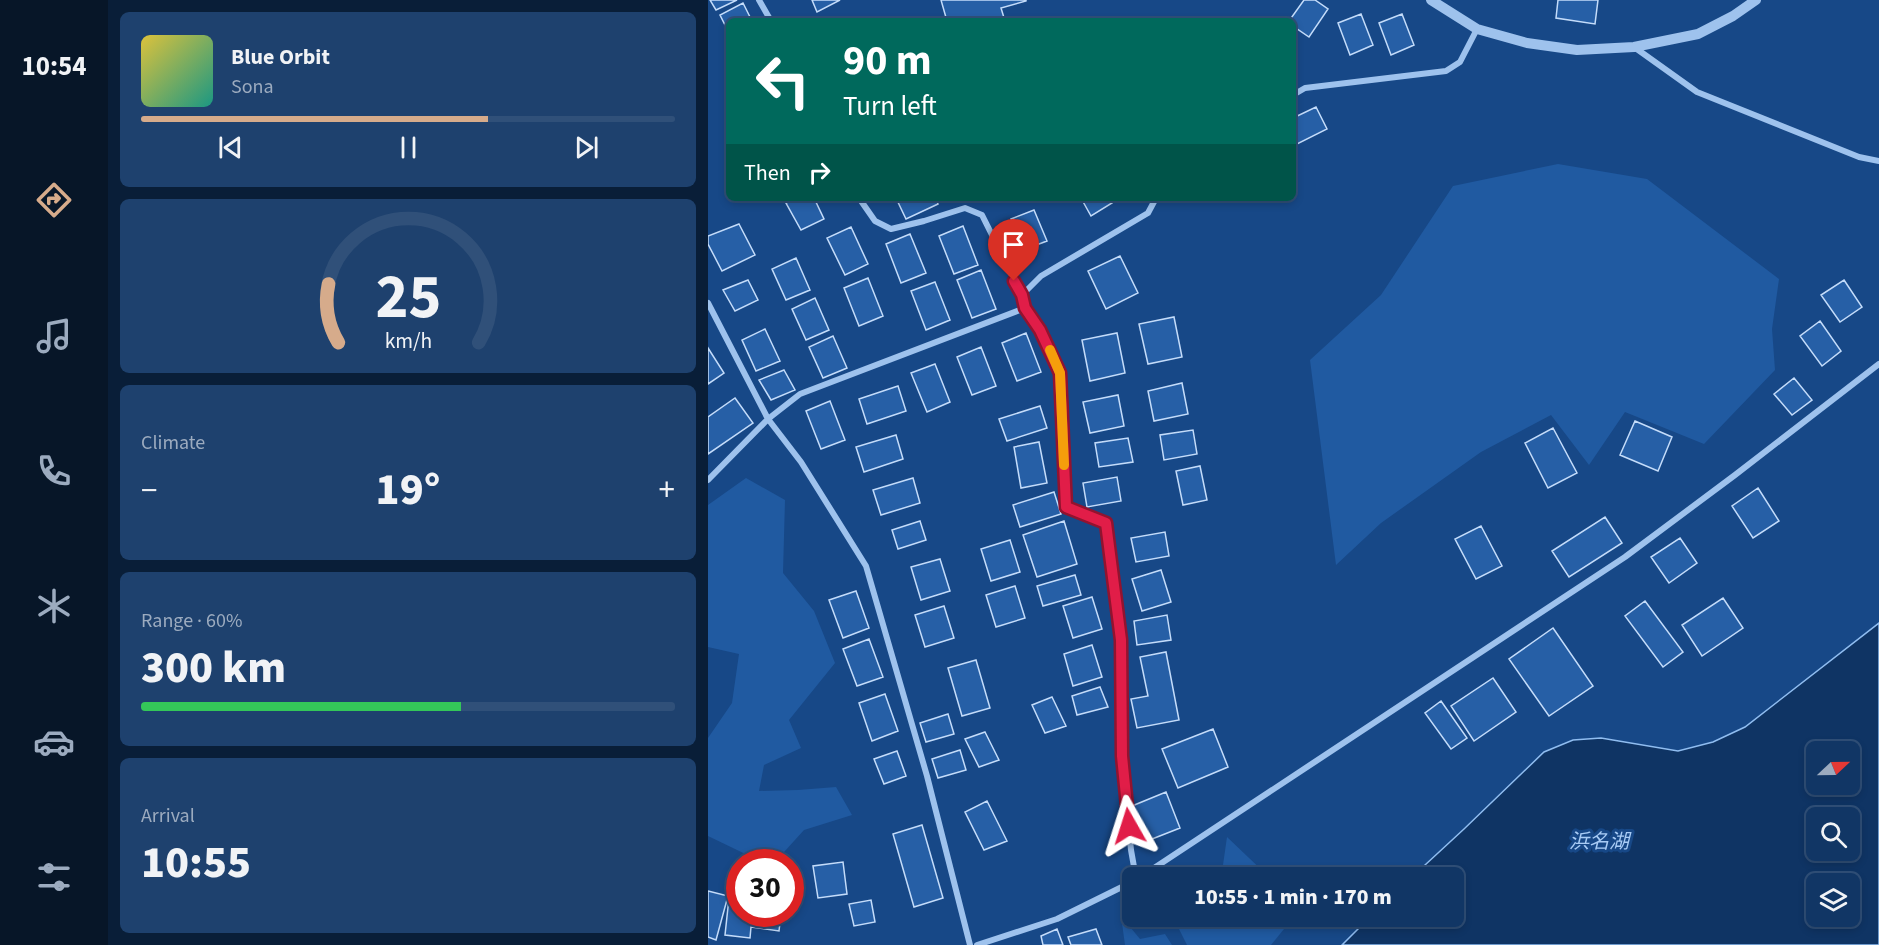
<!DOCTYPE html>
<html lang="en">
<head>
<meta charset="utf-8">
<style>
  :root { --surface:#113665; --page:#1e416e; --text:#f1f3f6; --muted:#9cabbf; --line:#305079; --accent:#d6ab8b }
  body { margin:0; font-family:"Source Sans 3","Noto Sans JP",sans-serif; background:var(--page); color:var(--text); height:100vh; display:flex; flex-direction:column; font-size:22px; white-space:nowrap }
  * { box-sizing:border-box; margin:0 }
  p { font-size:20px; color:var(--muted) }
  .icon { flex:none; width:33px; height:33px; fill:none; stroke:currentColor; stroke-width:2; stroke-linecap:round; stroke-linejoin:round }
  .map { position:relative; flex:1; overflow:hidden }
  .drawer { display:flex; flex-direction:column; gap:12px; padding:12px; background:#091e38; width:600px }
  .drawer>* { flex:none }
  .top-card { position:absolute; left:18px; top:18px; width:570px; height:183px; border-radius:9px; box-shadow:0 3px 9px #0003,0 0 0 2px var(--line); background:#00695c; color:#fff; overflow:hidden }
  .needle { width:39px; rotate:68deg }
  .controls { position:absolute; left:1098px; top:741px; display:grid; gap:12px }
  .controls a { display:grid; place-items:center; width:54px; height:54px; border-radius:9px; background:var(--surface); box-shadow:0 3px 9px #0003,0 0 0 2px var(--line); font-size:30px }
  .speed { position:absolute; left:18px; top:849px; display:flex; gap:12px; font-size:30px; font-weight:700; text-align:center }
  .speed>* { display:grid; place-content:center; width:78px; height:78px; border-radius:50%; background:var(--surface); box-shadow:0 3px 9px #0003,0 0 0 2px var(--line); line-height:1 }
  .speed .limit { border:9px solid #d22; background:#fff; color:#111 }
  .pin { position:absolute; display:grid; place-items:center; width:51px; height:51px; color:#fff; margin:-62px -26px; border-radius:50% 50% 50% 0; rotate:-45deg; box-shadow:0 0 6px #0007 }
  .pin .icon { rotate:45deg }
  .me { position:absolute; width:66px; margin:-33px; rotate:354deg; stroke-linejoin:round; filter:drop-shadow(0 0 4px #0008) }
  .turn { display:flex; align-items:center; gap:21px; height:126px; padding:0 18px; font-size:27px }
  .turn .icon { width:78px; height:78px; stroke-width:2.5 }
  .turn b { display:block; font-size:42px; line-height:51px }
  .then { display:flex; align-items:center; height:57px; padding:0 18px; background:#0003; gap:12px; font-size:22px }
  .big { font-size:45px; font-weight:800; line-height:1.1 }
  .drawer .tile { flex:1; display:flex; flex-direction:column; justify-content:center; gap:9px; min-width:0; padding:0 21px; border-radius:9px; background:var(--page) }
  .drawer .dial { align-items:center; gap:0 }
  .dial svg { height:156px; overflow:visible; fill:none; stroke:var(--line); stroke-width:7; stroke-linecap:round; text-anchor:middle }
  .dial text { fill:var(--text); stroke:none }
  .song { display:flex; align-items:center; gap:18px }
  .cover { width:72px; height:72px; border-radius:9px; background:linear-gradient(135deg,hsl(50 70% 55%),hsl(170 70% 35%)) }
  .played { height:6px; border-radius:3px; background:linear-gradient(90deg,var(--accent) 65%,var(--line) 65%) }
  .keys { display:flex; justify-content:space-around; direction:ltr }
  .heat { display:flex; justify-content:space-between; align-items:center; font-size:33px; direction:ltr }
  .charge { height:9px; border-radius:4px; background:linear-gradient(90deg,#34c759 60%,var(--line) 0) }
  .trip { position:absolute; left:414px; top:867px; width:342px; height:60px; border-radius:9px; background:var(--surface); box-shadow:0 3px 9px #0003,0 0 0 2px var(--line); font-weight:800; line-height:60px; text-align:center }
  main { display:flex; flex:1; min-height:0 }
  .menu { display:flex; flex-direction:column; width:108px; justify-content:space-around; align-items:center; background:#071628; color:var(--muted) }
  .menu .icon { width:42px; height:42px }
  .menu .active { color:var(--accent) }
  .menu b { font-size:27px; color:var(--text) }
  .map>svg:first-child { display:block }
  .green { fill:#205aa1 }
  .water { fill:#0f3464; stroke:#90bdf0; stroke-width:1.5; fill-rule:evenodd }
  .building { fill:#265fa6; stroke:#c4dcfa; stroke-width:1.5 }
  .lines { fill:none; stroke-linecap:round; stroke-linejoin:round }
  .minor { stroke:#9ec2ed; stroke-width:6 }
  .tertiary { stroke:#9ec2ed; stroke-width:10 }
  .route-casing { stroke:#92132f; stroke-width:15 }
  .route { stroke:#e11d48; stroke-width:10 }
  .slow { stroke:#f59e0b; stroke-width:10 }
  .labels { text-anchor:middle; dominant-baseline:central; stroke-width:6; stroke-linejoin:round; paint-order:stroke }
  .water-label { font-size:20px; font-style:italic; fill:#a9ccf5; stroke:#174887 }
</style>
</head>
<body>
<main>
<nav class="menu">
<b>10:54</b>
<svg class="icon active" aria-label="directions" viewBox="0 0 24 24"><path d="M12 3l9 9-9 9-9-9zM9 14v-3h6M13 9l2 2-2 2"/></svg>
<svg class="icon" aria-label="music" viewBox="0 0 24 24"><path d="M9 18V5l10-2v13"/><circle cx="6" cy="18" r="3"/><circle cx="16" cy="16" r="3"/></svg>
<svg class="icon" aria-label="phone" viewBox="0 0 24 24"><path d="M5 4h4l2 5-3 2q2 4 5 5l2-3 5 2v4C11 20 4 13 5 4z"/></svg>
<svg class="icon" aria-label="climate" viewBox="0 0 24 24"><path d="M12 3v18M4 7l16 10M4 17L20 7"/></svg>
<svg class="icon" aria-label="car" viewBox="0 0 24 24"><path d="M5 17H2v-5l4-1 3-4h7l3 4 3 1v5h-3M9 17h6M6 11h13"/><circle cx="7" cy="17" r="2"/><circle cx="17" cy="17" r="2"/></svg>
<svg class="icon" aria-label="filters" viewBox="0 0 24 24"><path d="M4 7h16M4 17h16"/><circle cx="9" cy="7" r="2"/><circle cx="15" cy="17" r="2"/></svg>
</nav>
<section class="drawer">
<div class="tile">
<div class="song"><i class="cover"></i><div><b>Blue Orbit</b><p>Sona</p></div></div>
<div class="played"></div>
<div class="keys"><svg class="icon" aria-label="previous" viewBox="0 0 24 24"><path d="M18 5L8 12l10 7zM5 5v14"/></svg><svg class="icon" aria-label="pause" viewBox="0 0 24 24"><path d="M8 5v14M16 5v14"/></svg><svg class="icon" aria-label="next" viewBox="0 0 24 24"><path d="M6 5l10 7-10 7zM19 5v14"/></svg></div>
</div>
<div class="tile dial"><svg viewBox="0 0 100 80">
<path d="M14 69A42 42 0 1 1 86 69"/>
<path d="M14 69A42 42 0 0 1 9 39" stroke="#d6ab8b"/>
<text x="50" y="56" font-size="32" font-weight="700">25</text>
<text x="50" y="72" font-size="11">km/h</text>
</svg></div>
<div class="tile"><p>Climate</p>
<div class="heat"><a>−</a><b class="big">19°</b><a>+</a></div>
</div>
<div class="tile"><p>Range · 60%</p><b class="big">300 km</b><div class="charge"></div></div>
<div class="tile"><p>Arrival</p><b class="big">10:55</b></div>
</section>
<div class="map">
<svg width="1171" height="945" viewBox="0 0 1171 945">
  <rect width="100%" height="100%" fill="#174887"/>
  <path class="green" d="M850 164 939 179 1071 279 1064 329 1067 370 996 444 917 412 881 465 843 415 773 452 673 523 628 565 602 360 673 295 745 186Z
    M38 478 77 500 75 573 106 611 127 663 81 720 93 748 56 765 51 791 90 790 128 787 144 815 96 830 67 862H54L0 836V738L24 703 31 654 0 647V505Z
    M519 837 561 877H469L478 867 515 865Z
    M413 916 432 939 457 934 464 945H417Z
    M465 917H574L576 929 563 945H479Z"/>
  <path class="water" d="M1171 623V945H634L662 917 746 916V878L704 877 756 829 836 752 865 740 893 738 970 751 1005 742 1037 727ZM1108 752H1142V784H1108ZM1108 818H1142V850H1108ZM1108 884H1142V916H1108Z"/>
  <path class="building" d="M2 0H29L8 10Z
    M104 0H132L109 12Z
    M233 0H318V1L293 8 297 21H239Z
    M596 0H607L620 9 601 37 585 26V21H581Z
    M850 0H890L887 24 848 18Z
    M35 3 44 21H21V33L12 15Z
    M653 14 665 45 642 55 630 23Z
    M694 14 706 45 683 55 671 23Z
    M608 107 619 129 589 144 585 135V118Z
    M89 198H106L116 219 93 230 78 203Z
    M188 198H228L230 204 198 219Z
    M373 198H401L404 203 383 216Z
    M326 210 339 241 315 250 303 219Z
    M31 224 47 255 14 271 0 244V236Z
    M255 226 270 265 246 274 231 236Z
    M143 227 160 264 137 275 119 238Z
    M202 234 218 273 193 283 178 244Z
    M412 256 430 293 398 309 380 271Z
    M88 258 102 290 78 300 64 269Z
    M273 270 288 309 264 318 249 280Z
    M160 278 175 316 151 326 136 288Z
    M40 280 50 300 27 311 15 290Z
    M1136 280 1154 307 1132 322 1113 295Z
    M227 282 242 320 218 330 203 291Z
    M107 298 121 330 98 340 84 309Z
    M466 317 474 357 440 364 431 324Z
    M1112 321 1133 351 1114 366 1092 336Z
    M57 329 72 361 48 371 34 340Z
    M318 333 333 372 309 381 294 343Z
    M409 333 417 373 382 381 374 340Z
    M125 336 139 368 115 378 101 347Z
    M273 347 288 386 264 395 249 357Z
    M0 348 16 373 0 384Z
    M227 364 242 402 219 412 203 373Z
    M76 370 87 390 63 400 51 380Z
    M1086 378 1104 400 1084 415 1066 394Z
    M474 383 480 414 446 421 440 391Z
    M190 386 198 411 159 424 151 399Z
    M410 395 416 426 382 433 375 402Z
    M27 398 45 423 0 454V417Z
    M122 401 137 440 113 449 98 411Z
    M332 406 339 428 299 441 291 419Z
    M927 421 964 437 950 471 912 455Z
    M845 428 869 473 840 488 817 443Z
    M485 430 489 454 456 460 452 435Z
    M188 435 195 459 156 472 148 447Z
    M420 438 425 462 391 467 387 443Z
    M331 442 339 483 313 488 306 447Z
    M492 466 499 500 475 505 468 471Z
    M409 477 413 501 379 507 375 483Z
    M205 478 212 503 173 515 165 490Z
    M1050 488 1071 521 1045 538 1024 506Z
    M346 492 353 514 312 527 305 505Z
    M897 517 914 543 861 577 844 551Z
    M212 521 218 540 190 549 184 530Z
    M356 521 369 564 329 577 315 535Z
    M773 526 794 566 768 579 747 539Z
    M457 532 461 556 428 562 423 538Z
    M972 538 989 563 961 583 943 557Z
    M302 540 312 572 283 581 273 549Z
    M232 559 242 591 213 600 203 567Z
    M453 570 463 602 434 611 424 579Z
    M367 575 373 595 335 606 329 586Z
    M307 586 317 618 288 627 278 595Z
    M148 591 161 628 135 638 121 600Z
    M384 597 394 629 365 638 355 606Z
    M1015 598 1035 628 994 656 974 625Z
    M937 601 975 652 955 667 917 616Z
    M236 606 246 638 217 647 207 615Z
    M459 615 463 640 429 645 426 621Z
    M845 628 885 686 841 716 801 659Z
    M161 639 175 677 149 686 135 649Z
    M384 645 394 677 365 686 356 654Z
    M458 652 471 720 429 728 423 699 440 696 432 657Z
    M268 660 282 708 254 716 240 668Z
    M785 678 808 712 766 741 743 706Z
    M392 687 400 707 369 715 364 696Z
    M177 694 190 731 164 741 151 703Z
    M344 697 358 726 337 733 324 705Z
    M733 701 759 738 743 749 717 713Z
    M240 714 246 734 218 742 212 723Z
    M505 729 520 767 470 788 454 749Z
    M277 732 291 760 271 767 257 739Z
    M252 750 258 770 230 778 224 759Z
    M189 751 198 776 176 784 166 759Z
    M458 792 472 828 439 841 424 806Z
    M279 801 299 841 276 850 257 812Z
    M214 825 235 898 206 907 185 834Z
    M135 862 139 894 110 898 105 866Z
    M0 891 20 896 8 940 0 937Z
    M21 898 32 899V914H73L71 931 43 927 42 938 17 935Z
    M163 900 167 922 146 926 141 904Z
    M349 929 355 945H335L333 936Z
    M388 929 394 945H363L360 937Z"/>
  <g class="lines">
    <path class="minor" d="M51 0 63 21
      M926 47 989 92 1151 157 1171 161
      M585 95 597 88 738 71 752 62 769 29
      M151 198 167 221 183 229 216 221 257 208 274 215 314 295 317 308 332 330 352 373 358 507 398 523 413 640 414 756 423 850 428 878
      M314 295 333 276 440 213 448 198
      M0 303 60 419 93 462 158 566 219 776 262 945
      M0 480 60 419 92 394 317 308
      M431 878 917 557 1027 475 1171 364
      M269 945 349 919 424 882"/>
    <path class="tertiary" d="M723 0 769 29 819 43 869 50 926 47 990 34 1025 16 1048 0"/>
  </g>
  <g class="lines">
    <defs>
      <path id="route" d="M306 281 314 295 317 308 332 330 352 373 358 507 398 523 413 640 414 756 421 826"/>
    </defs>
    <use href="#route" class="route-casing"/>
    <use href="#route" class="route"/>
    <path class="slow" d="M342 350 352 373 356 465"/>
  </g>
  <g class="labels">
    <g class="water-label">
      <text x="891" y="842">浜名湖</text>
    </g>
  </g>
</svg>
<div class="controls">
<a><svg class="needle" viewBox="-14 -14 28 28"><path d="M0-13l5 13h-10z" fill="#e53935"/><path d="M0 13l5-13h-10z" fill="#9cabbf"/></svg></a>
<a><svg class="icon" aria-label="search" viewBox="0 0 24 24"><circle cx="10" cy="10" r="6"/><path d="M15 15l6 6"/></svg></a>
<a><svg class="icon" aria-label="layers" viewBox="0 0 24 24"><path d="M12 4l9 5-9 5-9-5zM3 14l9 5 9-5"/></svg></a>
</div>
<div class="speed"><div class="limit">30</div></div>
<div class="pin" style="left:306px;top:281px;background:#d93025"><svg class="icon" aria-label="arrive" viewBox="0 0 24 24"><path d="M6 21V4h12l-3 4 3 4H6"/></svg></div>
<svg class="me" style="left:421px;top:826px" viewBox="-20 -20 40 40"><path d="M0-17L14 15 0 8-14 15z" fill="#e11d48" stroke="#fff" stroke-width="4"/></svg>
<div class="trip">10:55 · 1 min · 170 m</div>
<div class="top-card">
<div class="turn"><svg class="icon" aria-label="left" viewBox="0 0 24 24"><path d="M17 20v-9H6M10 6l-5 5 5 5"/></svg><div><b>90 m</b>Turn left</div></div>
<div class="then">Then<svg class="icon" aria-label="right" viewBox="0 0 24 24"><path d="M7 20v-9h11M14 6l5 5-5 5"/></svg></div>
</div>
</div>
</main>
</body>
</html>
